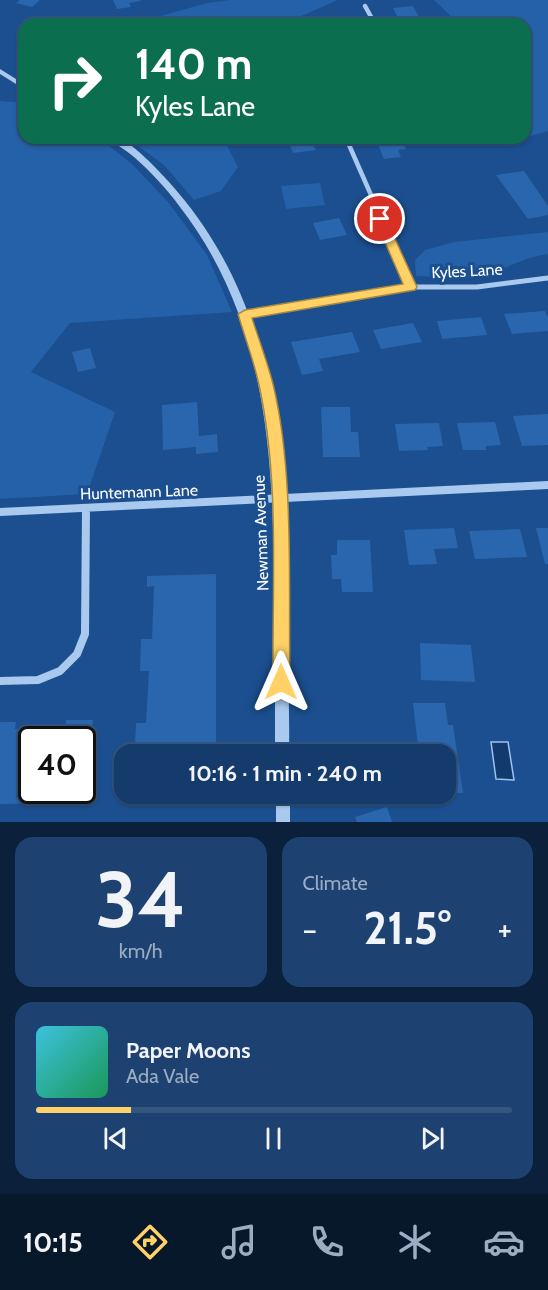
<!DOCTYPE html>
<html lang="en">
<head>
<meta charset="utf-8">
<style>
  :root { --surface:#143b6b; --page:#1d4271; --text:#f1f3f6; --muted:#9dadc1; --line:#33557e; --accent:#ffd166 }
  body { margin:0; font-family:Cabin,sans-serif; background:var(--page); color:var(--text); height:100vh; display:flex; flex-direction:column; font-size:22px; white-space:nowrap }
  * { box-sizing:border-box; margin:0 }
  p { font-size:20px; color:var(--muted) }
  .icon { flex:none; width:33px; height:33px; fill:none; stroke:currentColor; stroke-width:2; stroke-linecap:round; stroke-linejoin:round }
  .map { position:relative; height:822px; overflow:hidden }
  .panel { display:flex; flex-direction:column; gap:15px; padding:15px; background:#0b203b; flex:1 }
  .panel>* { flex:none }
  .guide { position:absolute; left:18px; top:18px; width:513px; height:126px; border-radius:18px; box-shadow:0 2px 4px #0004,0 0 0 2px var(--line); background:#0b6e4f; color:#fff; overflow:hidden }
  .speed { position:absolute; left:18px; top:726px; display:flex; gap:12px; font-size:30px; font-weight:700; text-align:center }
  .speed>* { display:grid; place-content:center; width:78px; height:78px; border-radius:50%; background:var(--surface); box-shadow:0 2px 4px #0004,0 0 0 2px var(--line); line-height:1 }
  .speed .limit { border:3px solid #111; border-radius:9px; background:#fff; color:#111 }
  .pin { position:absolute; display:grid; place-items:center; width:51px; height:51px; color:#fff; margin:-26px; border:3px solid #fff; border-radius:50%; box-shadow:0 2px 6px #0007 }
  .me { position:absolute; width:66px; margin:-33px; rotate:0deg; stroke-linejoin:round; filter:drop-shadow(0 0 4px #0008) }
  .turn { display:flex; align-items:center; gap:21px; height:126px; padding:0 18px; font-size:27px }
  .turn .icon { width:78px; height:78px; stroke-width:2.5 }
  .turn b { display:block; font-size:42px; line-height:51px }
  .big { font-size:45px; font-weight:700; line-height:1.1 }
  .panel .tile { flex:1; display:flex; flex-direction:column; justify-content:center; gap:9px; min-width:0; padding:0 21px; border-radius:18px; background:var(--page) }
  .panel .dial { align-items:center; gap:0 }
  .dial b { font-size:78px; line-height:1 }
  .song { display:flex; align-items:center; gap:18px }
  .cover { width:72px; height:72px; border-radius:9px; background:linear-gradient(135deg,hsl(190 70% 55%),hsl(150 70% 35%)) }
  .played { height:6px; border-radius:3px; background:linear-gradient(90deg,var(--accent) 20%,var(--line) 20%) }
  .keys { display:flex; justify-content:space-around; direction:ltr }
  .heat { display:flex; justify-content:space-between; align-items:center; font-size:33px; direction:ltr }
  .panel .tiles { flex:1; display:grid; gap:15px; grid-template-columns:1fr 1fr }
  .tile:last-child { grid-column:span 2 }
  .trip { position:absolute; left:114px; top:744px; width:342px; height:60px; border-radius:18px; background:var(--surface); box-shadow:0 2px 4px #0004,0 0 0 2px var(--line); font-weight:700; line-height:60px; text-align:center }
  .tab-bar { display:flex; height:96px; justify-content:space-around; align-items:center; background:#08182b; color:var(--muted) }
  .tab-bar .icon { width:42px; height:42px }
  .tab-bar .selected { color:var(--accent) }
  .tab-bar b { font-size:27px; color:var(--text) }
  .map>svg:first-child { display:block }
  .green { fill:#2461a8 }
  .water { fill:#123a6d; stroke:#9cc4f0; stroke-width:1.5 }
  .building { fill:#2a66ad; fill-rule:evenodd }
  .lines { fill:none; stroke-linecap:round; stroke-linejoin:round }
  .minor-far2 { stroke:#a9c9ee; stroke-width:4.5 }
  .minor-far1 { stroke:#a9c9ee; stroke-width:5 }
  .minor { stroke:#a9c9ee; stroke-width:8 }
  .tertiary { fill:#a9c9ee; fill-rule:evenodd }
  .route { fill:#ffd166; stroke:#a68842; stroke-width:1.5 }
  .labels { text-anchor:middle; dominant-baseline:central; stroke-width:6; stroke-linejoin:round; paint-order:stroke }
  .street-label { font-size:16px; fill:#fff; stroke:#1b4f8f }
</style>
</head>
<body>
<div class="map">
<svg width="548" height="822" viewBox="0 0 548 822">
  <rect width="100%" height="100%" fill="#1b4f8f"/>
  <path class="green" d="M230 0H338L283 24H132L207 3Z
    M434 0H548V131L510 142 514 138H525V121L531 112 525 101V24H459Z
    M0 101 24 103V138H99L132 164 168 202 207 255 232 312 70 323 31 372 115 412 87 494 0 499Z
    M127 138H223L238 167 221 191 194 200 164 165Z
    M320 183 325 205 286 209 281 186Z
    M548 232V254C527 257 510 266 491 274 468 282 439 277 416 276L415 260 425 250 454 242Z"/>
  <path class="water" d="M491 742H508L514 780 496 779Z"/>
  <path class="building" d="M20 0H40L32 7 16 3Z
    M113 0H140V1L129 3 131 7 117 9Z
    M413 6 423 24 400 22 393 8Z
    M287 138H316L319 145 314 146 316 150 293 153Z
    M393 139 395 143 402 142 406 149 398 150 401 157 384 159 376 140Z
    M524 171 548 206V215L528 219 496 175Z
    M339 218 347 235 320 240 313 223Z
    M545 311 548 317V331L512 334 504 314Z
    M481 317 487 335 442 339 437 321Z
    M413 323 422 342 381 349 373 330Z
    M352 332 360 352 319 359 323 371 302 375 291 342Z
    M90 348 96 368 78 372 72 352Z
    M197 402 199 436 217 434 218 452 196 454V447L163 450 162 405Z
    M321 407H350L351 432H358L360 457H323Z
    M548 414V445L522 446 513 416Z
    M495 422 501 445 486 446V450H463L457 423Z
    M439 423 443 446 427 447 428 450 399 451 395 424Z
    M454 528 458 548 434 549 437 564 409 565 404 530Z
    M536 528H548V564H545Z
    M520 529 527 557 475 559 469 531Z
    M337 540H370L373 592H342L341 579H332L331 555H337Z
    M216 574V754H142L143 745H135L136 723H146L149 671H140L141 639H152L154 586 147 587V576Z
    M420 643 471 645 475 682 421 680Z
    M413 703H445L448 725H453L463 793H446V754H419Z
    M66 720H93L84 803 0 804V722H16L15 729H65ZM32 740H82V790H32Z
    M387 807 392 822H357L355 817Z"/>
  <g class="lines">
    <path class="minor-far2" d="M365 6 375 24
      M346 138 378 211"/>
    <path class="minor-far1" d="M377 209 411 287
      M245 314 411 287H477L548 278"/>
    <path class="minor" d="M0 512 548 485
      M0 681 38 680 60 671 77 654 85 634 86 508"/>
    <path class="tertiary" d="M0 69 24 84V89L0 74Z
      M109 138C112 138 115 137 118 138 132 142 159 171 169 182 278 303 284 451 287 605 287 654 290 705 289 754H275C275 697 275 639 274 582 273 448 265 317 180 207 167 189 151 172 134 157 126 150 116 145 109 138Z
      M276 794H290V822H276Z"/>
  </g>
  <path class="route" d="M380 215 386 219 417 287 415 290 252 318C259 340 267 361 273 384 295 474 288 589 290 682L287 688 281 690 275 688 273 682C272 584 280 481 259 385 254 361 245 338 238 314L245 310 403 284 375 219Z"/>
  <g class="labels">
    <g class="street-label">
      <text transform="translate(467 271) rotate(-3)">Kyles Lane</text>
      <text transform="translate(139 492) rotate(-2)">Huntemann Lane</text>
      <text transform="translate(261 533) rotate(-92)">Newman Avenue</text>
    </g>
  </g>
</svg>
<div class="speed"><div class="limit">40</div></div>
<div class="pin" style="left:380px;top:219px;background:#d93025"><svg class="icon" aria-label="arrive" viewBox="0 0 24 24"><path d="M6 21V4h12l-3 4 3 4H6"/></svg></div>
<svg class="me" style="left:281px;top:682px" viewBox="-20 -20 40 40"><path d="M0-17L14 15 0 8-14 15z" fill="#ffd166" stroke="#fff" stroke-width="4"/></svg>
<div class="trip">10:16 · 1 min · 240 m</div>
<div class="guide">
<div class="turn"><svg class="icon" aria-label="right" viewBox="0 0 24 24"><path d="M7 20v-9h11M14 6l5 5-5 5"/></svg><div><b>140 m</b>Kyles Lane</div></div>
</div>
</div>
<section class="panel">
<div class="tiles">
<div class="tile dial"><b>34</b><p>km/h</p></div>
<div class="tile"><p>Climate</p>
<div class="heat"><a>−</a><b class="big">21.5°</b><a>+</a></div>
</div>
<div class="tile">
<div class="song"><i class="cover"></i><div><b>Paper Moons</b><p>Ada Vale</p></div></div>
<div class="played"></div>
<div class="keys"><svg class="icon" aria-label="previous" viewBox="0 0 24 24"><path d="M18 5L8 12l10 7zM5 5v14"/></svg><svg class="icon" aria-label="pause" viewBox="0 0 24 24"><path d="M8 5v14M16 5v14"/></svg><svg class="icon" aria-label="next" viewBox="0 0 24 24"><path d="M6 5l10 7-10 7zM19 5v14"/></svg></div>
</div>
</div>
</section>
<nav class="tab-bar">
<b>10:15</b>
<svg class="icon selected" aria-label="directions" viewBox="0 0 24 24"><path d="M12 3l9 9-9 9-9-9zM9 14v-3h6M13 9l2 2-2 2"/></svg>
<svg class="icon" aria-label="music" viewBox="0 0 24 24"><path d="M9 18V5l10-2v13"/><circle cx="6" cy="18" r="3"/><circle cx="16" cy="16" r="3"/></svg>
<svg class="icon" aria-label="phone" viewBox="0 0 24 24"><path d="M5 4h4l2 5-3 2q2 4 5 5l2-3 5 2v4C11 20 4 13 5 4z"/></svg>
<svg class="icon" aria-label="climate" viewBox="0 0 24 24"><path d="M12 3v18M4 7l16 10M4 17L20 7"/></svg>
<svg class="icon" aria-label="car" viewBox="0 0 24 24"><path d="M5 17H2v-5l4-1 3-4h7l3 4 3 1v5h-3M9 17h6M6 11h13"/><circle cx="7" cy="17" r="2"/><circle cx="17" cy="17" r="2"/></svg>
</nav>
</body>
</html>
